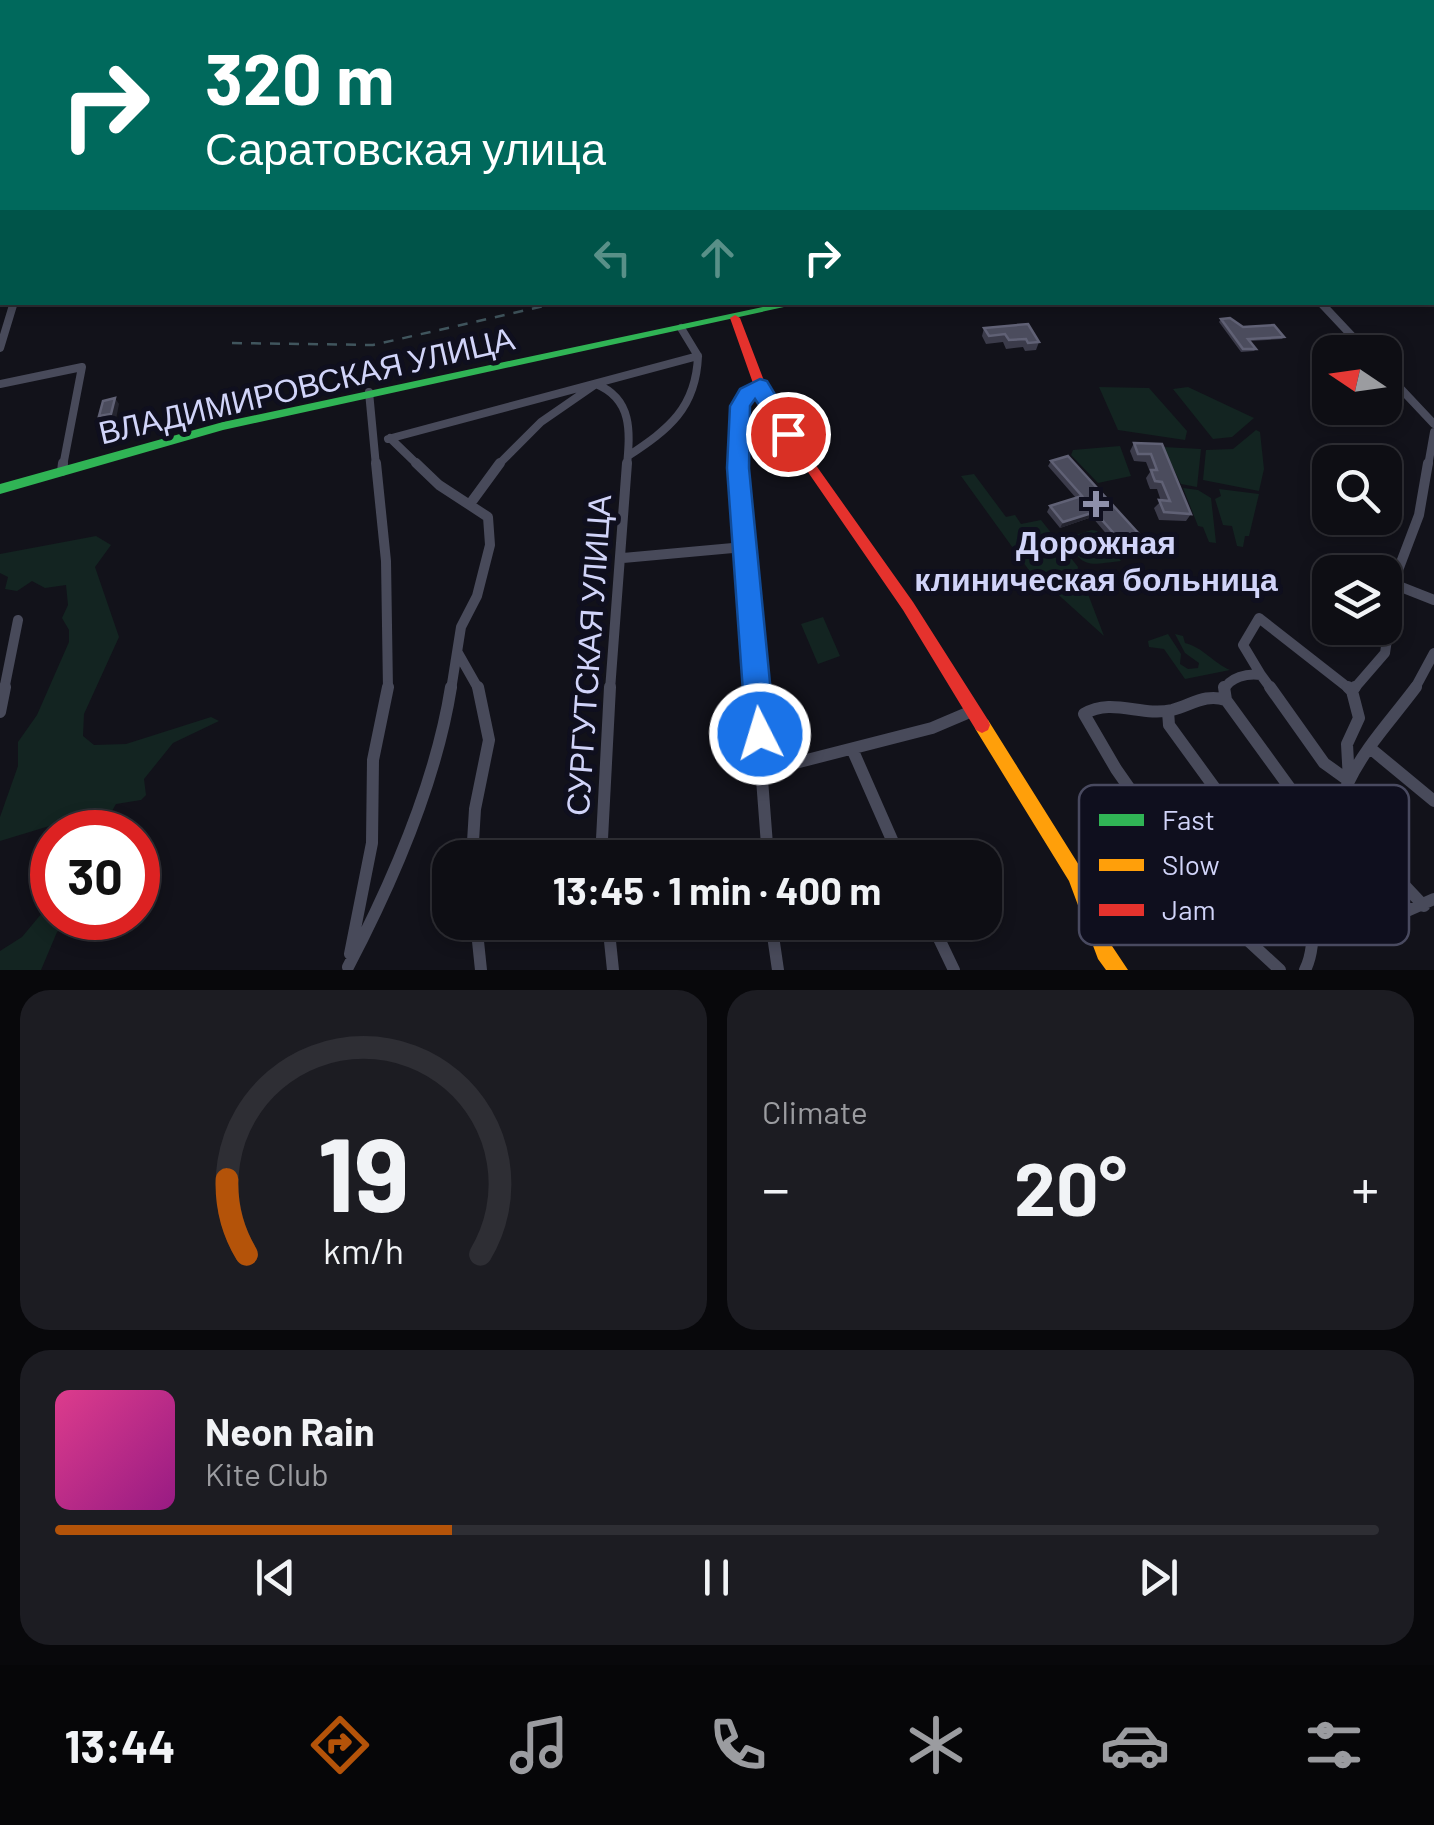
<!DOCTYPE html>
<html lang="en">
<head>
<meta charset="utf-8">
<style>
  :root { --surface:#0e0e14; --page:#1c1c22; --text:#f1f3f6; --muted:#9b9ca0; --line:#2e2e34; --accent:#b45309 }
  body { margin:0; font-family:Barlow,sans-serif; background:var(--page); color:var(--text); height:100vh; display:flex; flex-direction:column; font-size:38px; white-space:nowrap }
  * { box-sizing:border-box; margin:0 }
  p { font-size:32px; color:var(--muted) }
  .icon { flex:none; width:55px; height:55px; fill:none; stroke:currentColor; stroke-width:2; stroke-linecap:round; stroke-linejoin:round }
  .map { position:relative; height:970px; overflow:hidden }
  .panel { display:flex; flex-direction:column; gap:20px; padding:20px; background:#08080b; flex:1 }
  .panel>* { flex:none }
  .hud { position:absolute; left:0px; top:0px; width:1435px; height:305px; box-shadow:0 5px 15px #0003,0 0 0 2px var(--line); background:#00695c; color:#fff; overflow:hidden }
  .needle { width:65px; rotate:283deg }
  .tools { position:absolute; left:1312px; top:335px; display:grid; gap:20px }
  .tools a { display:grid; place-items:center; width:90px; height:90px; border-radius:20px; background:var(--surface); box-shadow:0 5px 15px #0003,0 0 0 2px var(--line); font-size:50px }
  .speed { position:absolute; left:30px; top:810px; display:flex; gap:20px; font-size:50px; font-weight:700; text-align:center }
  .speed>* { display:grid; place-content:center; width:130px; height:130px; border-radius:50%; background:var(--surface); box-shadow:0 5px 15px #0003,0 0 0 2px var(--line); line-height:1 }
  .speed .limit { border:15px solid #d22; background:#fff; color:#111 }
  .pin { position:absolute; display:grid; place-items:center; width:85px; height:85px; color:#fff; margin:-42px; border:5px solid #fff; border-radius:50%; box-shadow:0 2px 10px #0007 }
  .me { position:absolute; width:110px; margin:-55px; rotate:355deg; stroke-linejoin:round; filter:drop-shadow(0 0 8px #0008) }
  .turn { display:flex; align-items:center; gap:35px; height:210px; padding:0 40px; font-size:45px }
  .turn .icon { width:130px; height:130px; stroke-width:2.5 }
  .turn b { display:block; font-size:70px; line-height:85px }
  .lanes { display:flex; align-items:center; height:95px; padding:0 40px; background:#0003; justify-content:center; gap:50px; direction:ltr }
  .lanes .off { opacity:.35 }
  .big { font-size:75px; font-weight:700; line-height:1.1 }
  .panel .widget { flex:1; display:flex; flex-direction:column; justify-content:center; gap:15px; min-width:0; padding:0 35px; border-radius:30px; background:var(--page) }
  .panel .dial { align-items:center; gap:0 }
  .dial svg { height:260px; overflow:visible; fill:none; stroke:var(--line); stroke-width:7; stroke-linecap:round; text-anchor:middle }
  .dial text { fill:var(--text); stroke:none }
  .song { display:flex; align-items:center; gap:30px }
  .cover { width:120px; height:120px; border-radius:15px; background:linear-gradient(135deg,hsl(330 70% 55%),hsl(310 70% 35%)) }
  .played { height:10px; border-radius:5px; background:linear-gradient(90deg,var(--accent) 30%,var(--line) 30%) }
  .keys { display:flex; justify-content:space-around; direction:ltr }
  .heat { display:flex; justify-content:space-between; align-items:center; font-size:55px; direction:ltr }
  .panel .tiles { flex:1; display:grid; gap:20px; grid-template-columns:1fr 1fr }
  .widget:last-child { grid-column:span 2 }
  .trip { position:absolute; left:432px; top:840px; width:570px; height:100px; border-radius:30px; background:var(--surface); box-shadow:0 5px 15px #0003,0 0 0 2px var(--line); font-weight:700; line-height:100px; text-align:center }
  .tabs { display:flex; height:160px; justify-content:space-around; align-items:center; background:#060608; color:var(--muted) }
  .tabs .icon { width:70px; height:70px }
  .tabs .selected { color:var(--accent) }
  .tabs b { font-size:45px; color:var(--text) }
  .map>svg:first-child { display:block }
  .green { fill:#132421 }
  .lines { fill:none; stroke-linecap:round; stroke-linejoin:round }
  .street-far2 { stroke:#484a5a; stroke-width:8 }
  .street-far1 { stroke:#484a5a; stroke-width:10 }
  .street { stroke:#484a5a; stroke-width:12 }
  .fast { fill:#30b455; fill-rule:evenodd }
  .slow { fill:#ff9f0a; fill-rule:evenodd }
  .jam { fill:#e5322d; fill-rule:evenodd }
  .rail { stroke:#40555d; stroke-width:2.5; stroke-dasharray:10 9; stroke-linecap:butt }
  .wall { fill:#3b3b4a }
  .shaded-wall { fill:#24242f }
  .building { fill:#4b4c5d; stroke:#606175; stroke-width:2.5 }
  .route { fill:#1a73e8; stroke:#114b97; stroke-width:2.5 }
  .poi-dot { fill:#8e90ab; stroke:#0f0f1e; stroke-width:4 }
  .labels { text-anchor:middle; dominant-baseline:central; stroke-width:10; stroke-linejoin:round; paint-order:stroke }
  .street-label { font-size:32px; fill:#d1d4f9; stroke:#0f0f1e }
  .poi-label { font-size:32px; font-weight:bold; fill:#d1d4f9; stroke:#0f0f1e }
  .key { fill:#0f0f1e; stroke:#494a60; stroke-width:2.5 }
  .key-label { font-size:28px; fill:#d1d4f9 }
</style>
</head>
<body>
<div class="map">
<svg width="1434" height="970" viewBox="0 0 1434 970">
  <rect width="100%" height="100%" fill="#12121a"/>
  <path class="green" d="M1099 387 1149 388 1187 431 1185 440 1118 430Z
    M1188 387 1254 418 1232 437 1213 439 1173 389Z
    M1256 430 1260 432 1264 469 1259 491 1203 480 1206 450 1233 449Z
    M1120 446 1131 476 1098 483 1071 455 1073 450Z
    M1163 447 1201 449 1197 487 1181 484Z
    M974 474 1006 517 1015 515 1021 524 1041 520 1078 567 1077 572 1044 582 1036 580 961 476Z
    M1183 488 1198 490 1211 498 1216 543 1209 542 1203 527 1198 526Z
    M1219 489 1259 494 1249 536H1245L1243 547 1237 546 1232 526 1223 525 1215 499 1221 496Z
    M1092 530 1097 531 1121 561C1086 565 1084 569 1065 538Z
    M96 536 111 545 95 567 119 637 84 714 83 736 94 745 126 744 211 717 219 721 173 743 144 779 146 795 141 800 116 804 100 832H85L86 824 79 817 0 841V817L18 766V742L37 715 69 642V630L62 618 68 605 66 585 45 588 32 581 17 591 5 589 8 577 0 573V554Z
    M1078 577 1083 581 1104 636 1052 589 1053 585Z
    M823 617 840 656 818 664 801 624Z
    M1168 634 1181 654 1180 664 1188 669 1198 668 1199 663 1185 653 1175 634 1183 636 1185 643C1204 648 1212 662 1230 670L1185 679 1164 649 1149 647 1148 641Z
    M52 901V918H71L57 932 41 970H0V951L22 937Z"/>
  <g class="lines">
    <path class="street-far2" d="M1320 302 1367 352
      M0 348 14 302
      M1385 372 1434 424
      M0 384 82 367 63 466
      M369 392 376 466
      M390 438 419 466
      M388 439 698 356 681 328
      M628 456C669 429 696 408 698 356
      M497 466 541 422 596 384C633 399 630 432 627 466
      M738 466 741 412 760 386
      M1428 466 1434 432"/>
    <path class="street-far1" d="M376 463 386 561 388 690
      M416 463 439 485 488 517 490 545 477 596 461 627 451 690
      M738 463 755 690
      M62 471 63 463
      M470 504 500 463
      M623 558 744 547
      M1396 585 1434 600
      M458 653 479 690
      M1261 675 1243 645 1259 618 1351 690
      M4 690 18 620
      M610 690 627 463
      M1224 690C1230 677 1247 673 1261 675L1272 690
      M1353 690 1385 653 1397 573 1419 515 1428 463
      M1414 690 1434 653"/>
    <path class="street" d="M755 687 768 858
      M1224 687 1226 700
      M1270 687 1324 763 1349 781
      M1348 687 1352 691
      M1226 700C1205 693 1192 705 1172 710 1141 717 1112 697 1084 714L1116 769 1213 908 1280 970
      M1226 700 1303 806 1330 831
      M1168 711 1169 725 1217 791 1250 850 1312 916
      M0 712 5 687
      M1370 748 1434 801
      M853 751 900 858
      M764 771 932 728 972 711
      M1349 781 1347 744 1359 718 1352 691 1355 687
      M1334 819 1360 838 1424 906
      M472 858 475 809 489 740 478 687
      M601 858 610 687
      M476 922 481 970
      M608 922 613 970
      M771 922 778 970
      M931 922 954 970
      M1311 924 1391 918 1434 899
      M350 954 372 843 373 760 388 687
      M348 967C392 883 436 782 451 687
      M1305 970C1318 944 1309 914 1315 886 1324 851 1333 815 1348 783 1365 747 1393 718 1416 687"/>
    <path class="fast" d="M786 302H807L223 430 0 494V484L223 422Z"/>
    <path class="slow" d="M1432 256H1434V262H1432Z
      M982 717 988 720 1082 870 1112 946 1128 970H1106L1098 959 1069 881 976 730 974 725 976 720Z"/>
    <path class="jam" d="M735 315 740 318 766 386 798 440 913 602 988 720 990 725 988 730 982 733 976 730 903 610 790 446 754 386 730 318Z"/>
    <path class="rail" d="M289 305 501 304
      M232 343 373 345 562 302
      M410 356 450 338"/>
  </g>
  <path class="wall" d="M1221 319 1243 327 1284 337 1282 339 1250 341 1256 349 1254 351 1241 352 1219 322Z
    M984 328 1039 342 1036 350 1025 351 1023 347 1006 349 1003 342 986 344 982 336Z
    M1134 443 1162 444 1191 514 1186 521 1159 520 1154 508 1161 501 1157 489H1150L1148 484 1146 478 1150 472 1146 462 1134 461 1130 451Z
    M1051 461 1150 546 1146 551 1127 558 1092 517 1060 528 1047 512 1050 506 1076 498 1048 466Z"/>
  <path class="shaded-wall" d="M115 398 119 404 116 419 104 422 99 416Z
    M1095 512 1092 517 1060 528 1063 522Z
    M1150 546 1146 551 1127 558 1131 553Z"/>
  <path class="building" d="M1230 318 1243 327 1274 325 1284 337 1248 339 1256 349H1243L1221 319Z
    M1028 324 1039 342 1028 343 1026 339 1009 340 1005 334 989 336 984 328Z
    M115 398 111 414 99 416 103 401Z
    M1134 443 1162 444 1191 514 1164 512 1159 500 1170 501 1162 482 1155 481 1153 476 1151 470H1157L1151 454H1138Z
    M1068 456 1150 546 1131 553 1095 512 1063 522 1050 506 1082 496 1051 461Z"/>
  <linearGradient id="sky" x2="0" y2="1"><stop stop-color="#0a0a0e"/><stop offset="0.52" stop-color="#333949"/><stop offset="1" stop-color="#333949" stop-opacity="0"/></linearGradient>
  <rect width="1434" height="279" fill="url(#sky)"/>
  <path class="route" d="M760 379 767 381 799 434 796 439H781L755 399 750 406 749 468 775 734 771 744 760 748 750 744 746 734 727 468 730 406 740 389Z"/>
  <path class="poi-dot" d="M1091 489h10v10h10v10h-10v10h-10v-10h-10v-10h10z"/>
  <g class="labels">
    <g class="street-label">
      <text transform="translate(306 384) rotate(-13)">ВЛАДИМИРОВСКАЯ УЛИЦА</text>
      <text transform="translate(587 655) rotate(-86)">СУРГУТСКАЯ УЛИЦА</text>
    </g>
    <g class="poi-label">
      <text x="1096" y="541">Дорожная<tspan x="1096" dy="37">клиническая больница</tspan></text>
    </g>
  </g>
  <rect x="1079" y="785" width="330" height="160" rx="15" class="key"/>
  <rect x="1099" y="814" width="45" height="12" fill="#30b455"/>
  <rect x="1099" y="859" width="45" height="12" fill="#ff9f0a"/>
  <rect x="1099" y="904" width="45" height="12" fill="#e5322d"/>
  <g class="key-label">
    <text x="1162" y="830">Fast</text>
    <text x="1162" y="875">Slow</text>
    <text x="1162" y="920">Jam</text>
  </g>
</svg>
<div class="tools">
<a><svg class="needle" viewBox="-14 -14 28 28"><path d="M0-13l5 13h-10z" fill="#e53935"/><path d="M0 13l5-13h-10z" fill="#9b9ca0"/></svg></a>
<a><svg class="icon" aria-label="search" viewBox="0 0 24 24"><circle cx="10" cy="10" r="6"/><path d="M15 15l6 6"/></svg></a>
<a><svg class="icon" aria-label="layers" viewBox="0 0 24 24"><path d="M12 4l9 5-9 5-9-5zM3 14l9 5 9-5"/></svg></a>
</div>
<div class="speed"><div class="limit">30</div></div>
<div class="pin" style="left:788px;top:434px;background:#d93025"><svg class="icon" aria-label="arrive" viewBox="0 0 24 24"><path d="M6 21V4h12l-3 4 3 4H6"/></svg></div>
<svg class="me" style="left:760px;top:734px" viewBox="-20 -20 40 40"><circle r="17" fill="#1a73e8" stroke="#fff" stroke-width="3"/><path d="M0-11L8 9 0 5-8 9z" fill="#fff"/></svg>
<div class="trip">13:45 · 1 min · 400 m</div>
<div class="hud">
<div class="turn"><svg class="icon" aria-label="right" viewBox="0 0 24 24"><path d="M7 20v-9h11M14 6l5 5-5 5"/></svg><div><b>320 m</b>Саратовская улица</div></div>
<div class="lanes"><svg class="icon off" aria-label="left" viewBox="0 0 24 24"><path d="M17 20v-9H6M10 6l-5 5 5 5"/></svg><svg class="icon off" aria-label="ahead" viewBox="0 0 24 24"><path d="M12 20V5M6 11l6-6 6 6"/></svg><svg class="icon" aria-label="right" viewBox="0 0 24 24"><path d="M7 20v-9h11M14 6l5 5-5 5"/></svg></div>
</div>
</div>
<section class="panel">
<div class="tiles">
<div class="widget dial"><svg viewBox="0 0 100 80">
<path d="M14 69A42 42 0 1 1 86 69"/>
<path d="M14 69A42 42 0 0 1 8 46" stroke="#b45309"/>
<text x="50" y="56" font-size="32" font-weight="700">19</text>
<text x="50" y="72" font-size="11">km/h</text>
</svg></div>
<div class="widget"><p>Climate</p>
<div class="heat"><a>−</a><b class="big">20°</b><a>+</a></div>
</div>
<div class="widget">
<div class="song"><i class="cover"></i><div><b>Neon Rain</b><p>Kite Club</p></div></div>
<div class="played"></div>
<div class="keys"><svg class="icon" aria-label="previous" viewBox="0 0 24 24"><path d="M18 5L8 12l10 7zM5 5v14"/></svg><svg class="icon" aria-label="pause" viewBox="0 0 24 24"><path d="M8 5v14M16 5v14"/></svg><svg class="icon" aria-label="next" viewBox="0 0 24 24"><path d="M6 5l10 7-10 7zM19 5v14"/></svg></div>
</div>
</div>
</section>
<nav class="tabs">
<b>13:44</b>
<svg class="icon selected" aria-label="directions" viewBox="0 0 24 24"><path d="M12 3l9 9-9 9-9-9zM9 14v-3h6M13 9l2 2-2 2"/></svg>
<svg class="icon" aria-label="music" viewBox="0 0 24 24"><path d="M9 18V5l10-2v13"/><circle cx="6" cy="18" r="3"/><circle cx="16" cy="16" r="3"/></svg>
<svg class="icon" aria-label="phone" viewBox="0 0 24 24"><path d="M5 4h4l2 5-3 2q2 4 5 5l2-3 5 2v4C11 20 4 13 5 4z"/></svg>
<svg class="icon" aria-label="climate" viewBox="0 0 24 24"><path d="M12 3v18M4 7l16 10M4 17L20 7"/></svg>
<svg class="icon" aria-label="car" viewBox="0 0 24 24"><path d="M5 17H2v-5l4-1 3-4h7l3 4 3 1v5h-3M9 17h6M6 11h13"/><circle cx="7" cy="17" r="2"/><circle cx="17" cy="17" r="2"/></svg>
<svg class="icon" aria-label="filters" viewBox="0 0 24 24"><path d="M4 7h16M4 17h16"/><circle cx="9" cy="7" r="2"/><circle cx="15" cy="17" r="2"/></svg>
</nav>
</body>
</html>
